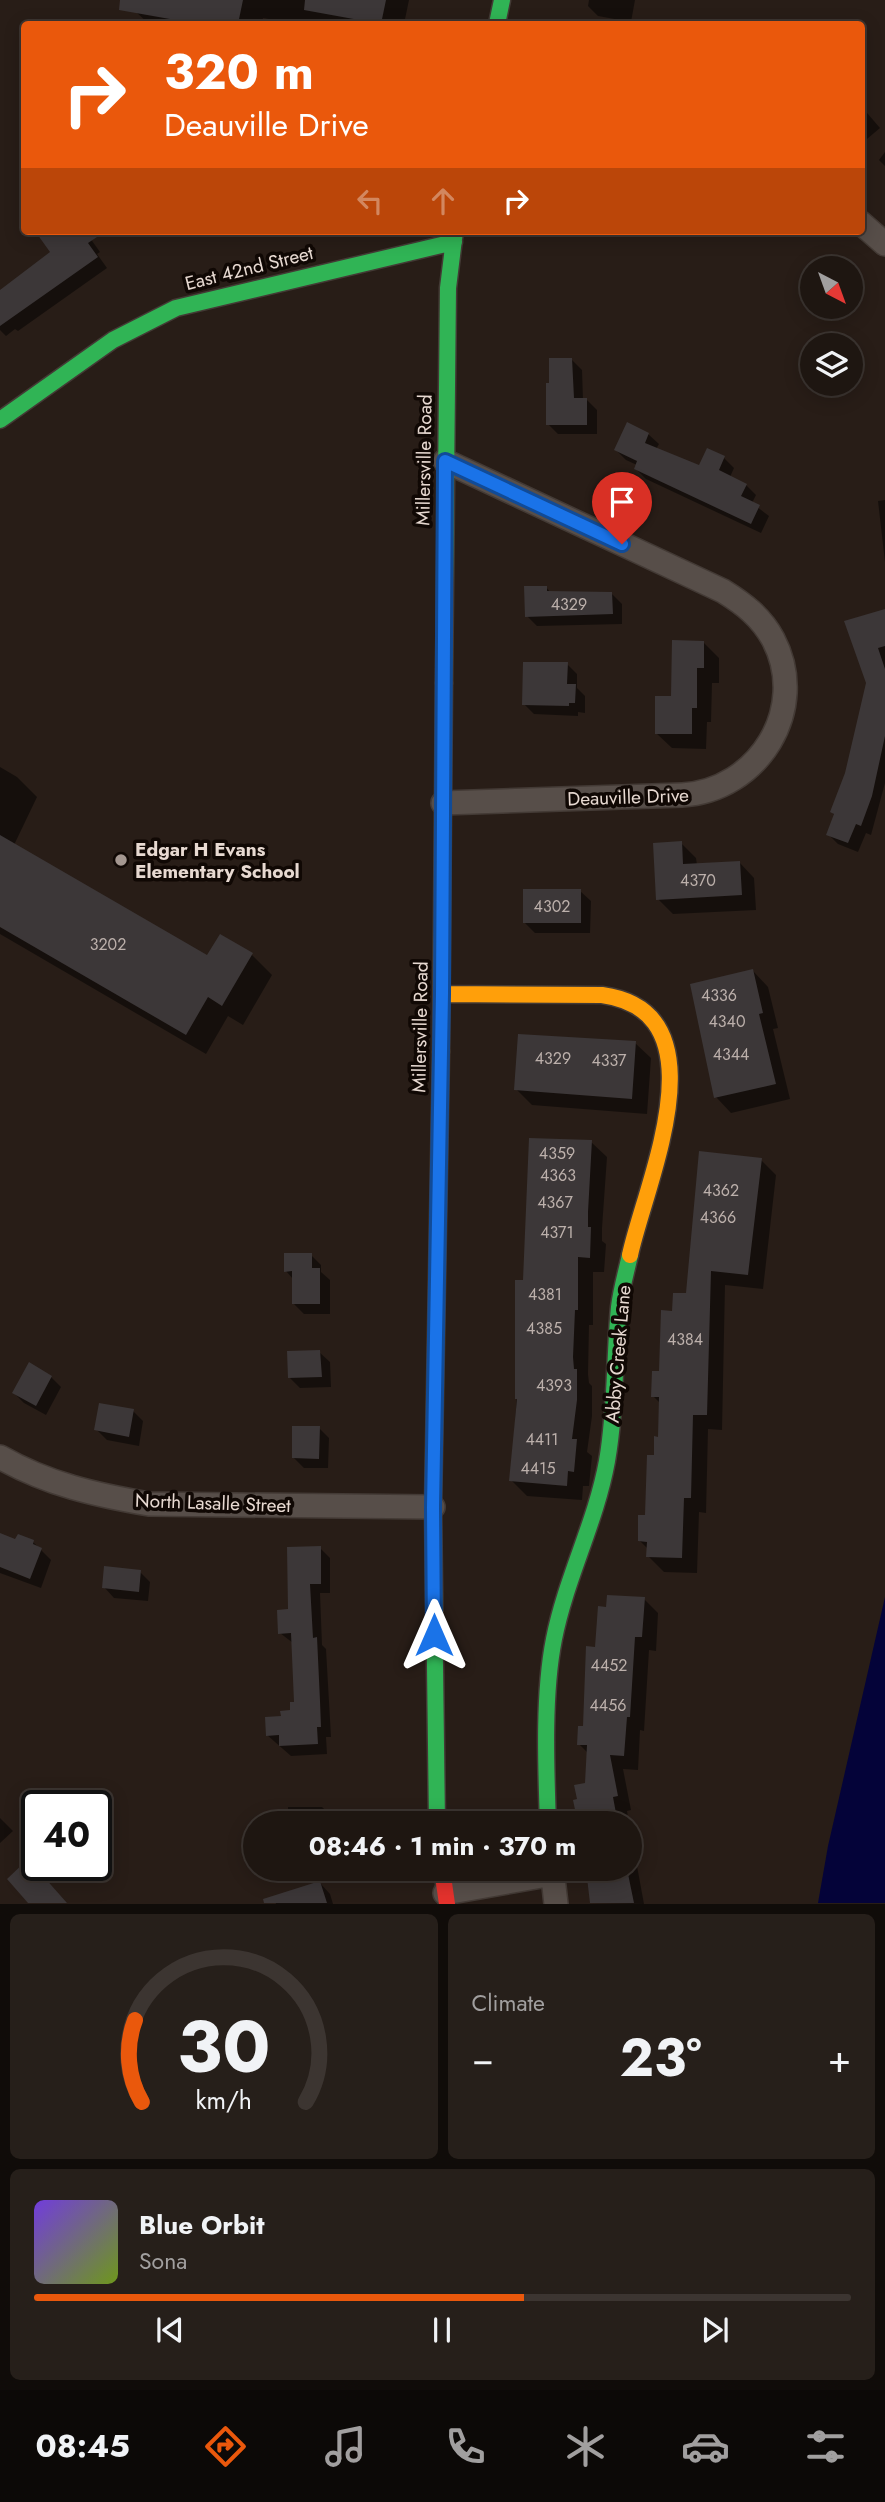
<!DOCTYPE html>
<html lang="en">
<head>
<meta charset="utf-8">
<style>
  :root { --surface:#1e1611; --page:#261f1a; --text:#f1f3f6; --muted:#a19f9f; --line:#3c3531; --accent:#ea580c }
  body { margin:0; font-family:Jost,sans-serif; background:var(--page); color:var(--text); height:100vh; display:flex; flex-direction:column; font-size:26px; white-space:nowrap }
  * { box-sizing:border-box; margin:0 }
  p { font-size:23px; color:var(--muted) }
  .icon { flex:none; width:38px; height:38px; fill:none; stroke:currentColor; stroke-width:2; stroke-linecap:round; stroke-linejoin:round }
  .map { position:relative; height:1904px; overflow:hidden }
  .panel { display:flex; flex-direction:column; gap:10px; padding:10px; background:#100c09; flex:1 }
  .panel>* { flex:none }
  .banner { position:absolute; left:21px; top:21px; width:844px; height:214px; border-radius:7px; box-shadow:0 4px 18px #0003,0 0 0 2px var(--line); background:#ea580c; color:#fff; overflow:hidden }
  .needle { width:46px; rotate:139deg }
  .tools { position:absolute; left:800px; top:256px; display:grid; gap:14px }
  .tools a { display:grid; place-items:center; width:63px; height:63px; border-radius:50%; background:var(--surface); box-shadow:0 4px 18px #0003,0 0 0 2px var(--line); font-size:35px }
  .speed { position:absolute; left:21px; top:1790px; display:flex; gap:14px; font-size:35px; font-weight:700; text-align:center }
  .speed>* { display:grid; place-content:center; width:91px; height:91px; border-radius:50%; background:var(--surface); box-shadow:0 4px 18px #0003,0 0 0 2px var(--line); line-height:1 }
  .speed .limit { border:4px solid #111; border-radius:10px; background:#fff; color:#111 }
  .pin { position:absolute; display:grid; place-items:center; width:60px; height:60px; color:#fff; margin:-72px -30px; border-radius:50% 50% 50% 0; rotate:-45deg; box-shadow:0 0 7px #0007 }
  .pin .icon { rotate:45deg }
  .me { position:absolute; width:77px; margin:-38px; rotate:0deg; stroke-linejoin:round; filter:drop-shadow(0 0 5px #0008) }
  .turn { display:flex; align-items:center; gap:24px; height:147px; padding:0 28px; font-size:32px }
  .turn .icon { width:91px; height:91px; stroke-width:2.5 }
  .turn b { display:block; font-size:49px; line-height:60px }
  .lanes { display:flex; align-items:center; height:66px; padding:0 28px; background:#0003; justify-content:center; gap:35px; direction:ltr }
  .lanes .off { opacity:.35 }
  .big { font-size:52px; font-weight:700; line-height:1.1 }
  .panel .widget { flex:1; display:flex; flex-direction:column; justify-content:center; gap:10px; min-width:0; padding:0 24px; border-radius:10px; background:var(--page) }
  .panel .dial { align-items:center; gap:0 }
  .dial svg { height:182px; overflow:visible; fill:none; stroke:var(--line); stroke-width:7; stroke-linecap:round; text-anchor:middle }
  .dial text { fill:var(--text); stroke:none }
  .song { display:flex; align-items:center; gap:21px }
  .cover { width:84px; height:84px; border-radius:10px; background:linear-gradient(135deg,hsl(260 70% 55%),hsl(80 70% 35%)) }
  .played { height:7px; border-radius:4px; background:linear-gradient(90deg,var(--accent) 60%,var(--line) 60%) }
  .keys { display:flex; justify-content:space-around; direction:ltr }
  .heat { display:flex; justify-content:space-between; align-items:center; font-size:38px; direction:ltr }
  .panel .tiles { flex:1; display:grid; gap:10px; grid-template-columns:1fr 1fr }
  .widget:last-child { grid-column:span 2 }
  .trip { position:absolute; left:243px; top:1811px; width:399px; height:70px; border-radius:35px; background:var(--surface); box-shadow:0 4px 18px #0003,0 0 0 2px var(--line); font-weight:700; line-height:70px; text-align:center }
  .menu { display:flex; height:112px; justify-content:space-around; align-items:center; background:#0c0907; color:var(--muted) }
  .menu .icon { width:49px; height:49px }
  .menu .selected { color:var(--accent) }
  .menu b { font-size:32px; color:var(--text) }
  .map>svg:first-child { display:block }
  .water { fill:#040339 }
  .shadow { fill:#0007 }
  .building { fill:#3c3738 }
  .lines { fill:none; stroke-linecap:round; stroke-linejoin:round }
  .street-casing { stroke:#433a35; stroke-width:26 }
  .fast-casing { stroke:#433a35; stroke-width:19 }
  .slow-casing { stroke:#433a35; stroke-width:19 }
  .jam-casing { stroke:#433a35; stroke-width:19 }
  .street { stroke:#574e49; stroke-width:23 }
  .fast { stroke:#30b455; stroke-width:16 }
  .slow { stroke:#ff9f0a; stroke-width:16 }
  .jam { stroke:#e5322d; stroke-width:16 }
  .route-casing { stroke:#114b97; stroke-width:18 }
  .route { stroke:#1a73e8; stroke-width:12 }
  .poi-dot { fill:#a49790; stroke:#100804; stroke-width:2.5 }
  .labels { text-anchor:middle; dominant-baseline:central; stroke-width:7; stroke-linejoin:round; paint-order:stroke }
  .number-label { font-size:16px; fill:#bcb0ab }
  .street-label { font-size:19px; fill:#e7d9d1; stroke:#100804 }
  .poi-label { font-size:19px; font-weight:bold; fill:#e7d9d1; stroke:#100804; text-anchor:start }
</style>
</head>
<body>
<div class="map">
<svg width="885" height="1904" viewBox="0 0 885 1904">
  <rect width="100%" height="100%" fill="#281d17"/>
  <path class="water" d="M885 1597V1903H818L828 1846Z"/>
  <path class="shadow" d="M138 0H409L404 24H298L263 18 262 24H149L136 12Z
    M589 0H635L631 22 598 16 588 6Z
    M861 106 880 128 861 144Z
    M885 152V166L879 160Z
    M37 231H85L100 252 97 254 107 268 18 331 15 329 6 336 0 330V292L52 252Z
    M572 360 582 370 583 400H587L597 410V434H558L548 424Z
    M648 434 659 444 656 449 700 468 724 458 734 468 730 477 746 485 756 495 752 503 769 516 761 533 646 479 636 469 637 465 626 460 616 450Z
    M885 500V562L878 501Z
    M546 587 551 593H611L622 604V624L537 626 527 616Z
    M885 618V783L871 835 866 833 858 852 838 844 828 834 835 816 832 812 846 774Z
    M704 643 719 658V683H712L711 722H707L706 749 672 748 656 733Z
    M567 664 577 674V688L585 696V713L578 712V716L534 714 524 704Z
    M0 767 17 777 37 797 14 845 208 958 252 955 272 975 243 1025 228 1016 206 1054 0 934Z
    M681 843 696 858 697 865 739 862 754 878 756 910 673 914 658 899Z
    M580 891 591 901 590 933H535L525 923Z
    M753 971 768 987 778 1028 773 1029 790 1099 731 1113 716 1097Z
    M635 1043 651 1058 647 1114 532 1105 516 1089Z
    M591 1142 607 1157 602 1228V1241L606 1244 604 1272H593V1325H589L588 1374 589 1383 592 1386V1416L587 1452 592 1456 589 1486H583L582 1500 527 1496 511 1480 525 1282Z
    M761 1160 776 1175 763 1289 725 1285 722 1430 708 1429 706 1513 699 1512 697 1573 664 1572 648 1556V1549L640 1541 647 1517 659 1438 661 1404 653 1396 661 1373 673 1313 688 1295Z
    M311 1255 321 1265V1272L330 1280V1314H304L294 1304 293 1279 286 1271Z
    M319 1352 330 1362 331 1387 300 1388 290 1378Z
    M51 1377 61 1387 46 1415 24 1403 14 1393Z
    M133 1411 143 1421 139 1446 107 1440 96 1429Z
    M319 1428 329 1438 328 1468H304L293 1457Z
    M0 1535 16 1541 33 1542 51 1560 41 1588 0 1573Z
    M320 1548 330 1558V1593H320L322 1645 326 1649 331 1737H326L327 1754 291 1756 267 1735 282 1717 292 1711 296 1704 293 1643 280 1633Z
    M140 1572 150 1582 148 1601 114 1598 104 1587Z
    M644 1599 658 1613 656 1651 649 1650 644 1731 640 1730 638 1770 623 1769 631 1810 627 1811 629 1824H579L586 1785 588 1753 579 1744 584 1728 597 1649 608 1608Z
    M288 1807H322L340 1824H288Z
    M0 1818 13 1831 0 1843Z
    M630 1828 644 1904 592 1903 586 1869H630Z
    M320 1883 330 1894 333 1904H276L274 1897Z"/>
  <path class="building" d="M120 0H243L238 24H198L119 10Z
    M305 0H386L381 24 304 10Z
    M35 231H106L88 243 98 257 0 326V290L50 252Z
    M549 358H572L574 398H587V425H546V383H549Z
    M627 422 649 433 645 443 699 465 707 448 725 456 719 470 747 484 741 496 760 505 751 524 634 469 637 461 614 450Z
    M524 586H547V591L612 592 613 614 525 617Z
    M885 609V646L878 648 885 669V736L872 796 861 826 856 824 848 843 826 835 834 814 830 812 845 773 866 683 844 621Z
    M672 640 704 641V668H697V708H692V734H655V696H671Z
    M523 662H568L567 684H576L575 703H569V706L522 705Z
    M0 835 207 955 220 934 253 953 222 1006 208 997 186 1035 0 927Z
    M682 841 683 864 740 861 742 895 656 900 653 843Z
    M523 889H581V923H523Z
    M753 969 763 1013 759 1014 776 1084 714 1098 690 984Z
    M518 1034 636 1041 632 1099 514 1090Z
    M529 1138 592 1140 588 1212V1227H591L590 1258 578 1257V1310H575L573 1357 574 1369H577V1400L572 1439H577L574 1472 568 1471 567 1486 509 1481 517 1399H515V1280H523Z
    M699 1151 762 1158 748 1275 711 1271 707 1415H693L691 1498H684L682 1558 646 1557 647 1542 638 1541V1515H645L647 1455H654V1436L658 1437 659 1397H651L652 1371H659L661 1310 672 1311 673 1293H686Z
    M284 1253H312V1268H320V1304H292V1271L284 1272Z
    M320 1350 322 1377 288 1378 287 1351Z
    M29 1362 52 1376 36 1406 12 1393Z
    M99 1403 134 1409 129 1437 94 1430Z
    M292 1426H320L319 1459 292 1458Z
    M0 1533 15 1539 18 1534 34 1540 33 1544 42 1548 30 1579 0 1567Z
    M321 1546V1584H310L313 1638 317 1637 320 1701 321 1727H317L318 1744 279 1746V1735L266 1736 265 1717 281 1716 280 1711 290 1710V1702H294L291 1633 278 1634 277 1610 288 1609 287 1547Z
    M104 1566 141 1570 139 1592 102 1588Z
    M607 1595 645 1597 642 1637H635L630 1717H627L624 1756 610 1755 618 1796 613 1797 618 1824H578L573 1800 577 1799 574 1785 585 1783 587 1745H577L578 1726H583L586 1646 595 1647 598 1606 606 1607Z
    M28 1859 67 1903H28L7 1879Z
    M586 1869H627L634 1903H590Z
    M320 1881 327 1903H264L263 1899Z"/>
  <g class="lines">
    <defs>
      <path id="street" d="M861 223 885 244
        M443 803 682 795C758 791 810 709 773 639 761 617 744 604 723 591L445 461
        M0 1457C47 1484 96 1495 149 1504L433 1507
        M552 1869 556 1904
        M445 1893 553 1874"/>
      <path id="fast" d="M497 24 502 0
        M0 420 113 340 176 308 454 242
        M444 683 448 288 455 231
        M437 1824 433 1507 441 1052
        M548 1824C546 1767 543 1694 554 1639 566 1578 596 1522 607 1461 616 1410 614 1359 619 1307 621 1290 626 1273 630 1255"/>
      <path id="slow" d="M442 994 602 995C726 1012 645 1184 630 1255
        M441 1052 444 683"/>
      <path id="jam" d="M442 1869 447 1904"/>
    </defs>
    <use href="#street" class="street-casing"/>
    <use href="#fast" class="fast-casing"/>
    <use href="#slow" class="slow-casing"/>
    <use href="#jam" class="jam-casing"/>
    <use href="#street" class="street"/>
    <use href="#fast" class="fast"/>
    <use href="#slow" class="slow"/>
    <use href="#jam" class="jam"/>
  </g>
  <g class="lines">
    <defs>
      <path id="route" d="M434 1635 433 1507 442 994 445 461 622 544"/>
    </defs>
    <use href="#route" class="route-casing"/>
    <use href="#route" class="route"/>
  </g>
  <circle class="poi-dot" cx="121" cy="860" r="7"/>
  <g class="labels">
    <g class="number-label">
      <text x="569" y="604">4329</text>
      <text x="698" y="880">4370</text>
      <text x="552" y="906">4302</text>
      <text x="108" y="944">3202</text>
      <text x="719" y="995">4336</text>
      <text x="727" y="1021">4340</text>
      <text x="731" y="1054">4344</text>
      <text x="553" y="1058">4329</text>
      <text x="609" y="1060">4337</text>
      <text x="557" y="1153">4359</text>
      <text x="558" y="1175">4363</text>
      <text x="721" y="1190">4362</text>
      <text x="555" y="1202">4367</text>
      <text x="718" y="1217">4366</text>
      <text x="557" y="1232">4371</text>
      <text x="545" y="1294">4381</text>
      <text x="544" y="1328">4385</text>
      <text x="685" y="1339">4384</text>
      <text x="554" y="1385">4393</text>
      <text x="542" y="1439">4411</text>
      <text x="538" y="1468">4415</text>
      <text x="609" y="1665">4452</text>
      <text x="608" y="1705">4456</text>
    </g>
    <g class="street-label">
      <text transform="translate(249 268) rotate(-14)">East 42nd Street</text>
      <text transform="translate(424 460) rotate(-89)">Millersville Road</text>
      <text transform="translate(628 797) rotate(-2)">Deauville Drive</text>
      <text transform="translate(420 1027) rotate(-89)">Millersville Road</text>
      <text transform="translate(618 1354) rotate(-85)">Abby Creek Lane</text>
      <text transform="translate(213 1503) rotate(2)">North Lasalle Street</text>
    </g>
    <g class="poi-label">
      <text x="135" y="849">Edgar H Evans<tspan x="135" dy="22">Elementary School</tspan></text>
    </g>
  </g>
</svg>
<div class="tools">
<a><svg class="needle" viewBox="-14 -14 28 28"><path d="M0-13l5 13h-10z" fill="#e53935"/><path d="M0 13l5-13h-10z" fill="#a19f9f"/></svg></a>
<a><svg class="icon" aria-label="layers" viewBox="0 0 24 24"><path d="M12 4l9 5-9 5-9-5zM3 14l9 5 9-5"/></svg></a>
</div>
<div class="speed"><div class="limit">40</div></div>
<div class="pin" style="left:622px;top:544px;background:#d93025"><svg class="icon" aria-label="arrive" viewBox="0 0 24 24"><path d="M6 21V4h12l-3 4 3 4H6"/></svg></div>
<svg class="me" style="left:434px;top:1635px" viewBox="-20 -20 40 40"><path d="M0-17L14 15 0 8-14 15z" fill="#1a73e8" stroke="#fff" stroke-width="4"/></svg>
<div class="trip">08:46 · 1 min · 370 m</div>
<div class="banner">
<div class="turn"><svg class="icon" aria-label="right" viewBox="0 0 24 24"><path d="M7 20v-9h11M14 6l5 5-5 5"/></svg><div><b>320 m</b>Deauville Drive</div></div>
<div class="lanes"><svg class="icon off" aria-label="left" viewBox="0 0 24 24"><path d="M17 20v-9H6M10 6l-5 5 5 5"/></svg><svg class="icon off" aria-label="ahead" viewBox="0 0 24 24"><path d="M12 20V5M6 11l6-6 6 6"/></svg><svg class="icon" aria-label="right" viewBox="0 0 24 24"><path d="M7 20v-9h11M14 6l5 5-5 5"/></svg></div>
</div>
</div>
<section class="panel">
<div class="tiles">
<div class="widget dial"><svg viewBox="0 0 100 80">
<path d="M14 69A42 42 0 1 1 86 69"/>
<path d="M14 69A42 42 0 0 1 11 33" stroke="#ea580c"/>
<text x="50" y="56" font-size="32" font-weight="700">30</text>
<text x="50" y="72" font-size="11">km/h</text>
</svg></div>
<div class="widget"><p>Climate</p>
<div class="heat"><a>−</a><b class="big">23°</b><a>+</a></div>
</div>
<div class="widget">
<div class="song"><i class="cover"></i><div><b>Blue Orbit</b><p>Sona</p></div></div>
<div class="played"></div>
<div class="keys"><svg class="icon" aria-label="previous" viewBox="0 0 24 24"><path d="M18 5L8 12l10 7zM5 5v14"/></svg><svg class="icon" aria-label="pause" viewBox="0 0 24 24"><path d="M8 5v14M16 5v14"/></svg><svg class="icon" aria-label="next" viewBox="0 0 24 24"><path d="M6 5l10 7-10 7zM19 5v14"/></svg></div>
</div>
</div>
</section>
<nav class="menu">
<b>08:45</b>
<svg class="icon selected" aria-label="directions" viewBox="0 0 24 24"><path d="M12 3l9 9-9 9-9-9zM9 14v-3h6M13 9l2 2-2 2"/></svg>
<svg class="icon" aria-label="music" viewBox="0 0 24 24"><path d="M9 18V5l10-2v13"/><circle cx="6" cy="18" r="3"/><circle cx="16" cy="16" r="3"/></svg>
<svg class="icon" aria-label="phone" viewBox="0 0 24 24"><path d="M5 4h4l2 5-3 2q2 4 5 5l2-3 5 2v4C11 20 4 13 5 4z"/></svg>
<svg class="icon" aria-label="climate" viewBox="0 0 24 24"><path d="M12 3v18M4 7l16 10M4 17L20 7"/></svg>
<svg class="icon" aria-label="car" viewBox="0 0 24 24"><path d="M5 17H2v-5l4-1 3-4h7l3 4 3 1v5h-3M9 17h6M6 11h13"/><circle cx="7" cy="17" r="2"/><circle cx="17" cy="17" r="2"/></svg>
<svg class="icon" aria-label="filters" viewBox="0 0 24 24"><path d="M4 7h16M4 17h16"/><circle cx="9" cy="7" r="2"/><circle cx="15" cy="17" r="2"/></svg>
</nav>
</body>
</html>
